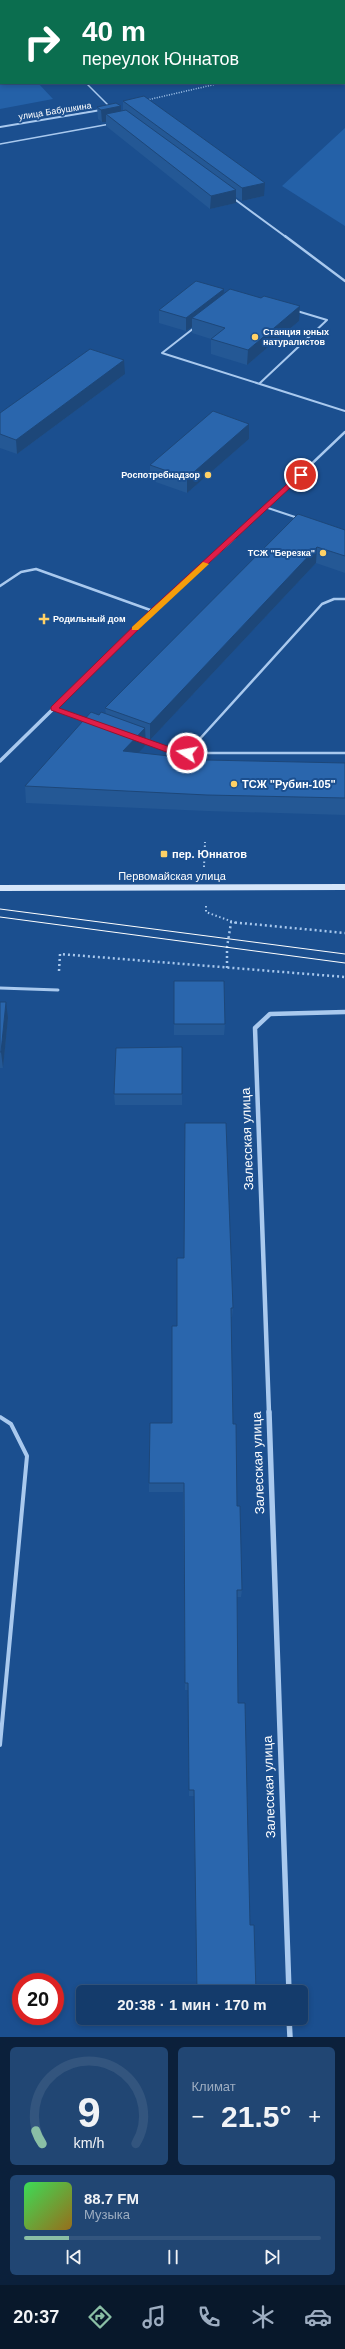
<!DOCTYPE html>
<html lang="ru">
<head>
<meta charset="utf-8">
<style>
  :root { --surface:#143b6b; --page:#214673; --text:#f1f3f6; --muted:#9dadc1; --line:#33557e; --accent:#8abfa5 }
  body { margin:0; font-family:Arial,sans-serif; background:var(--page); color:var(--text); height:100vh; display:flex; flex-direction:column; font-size:15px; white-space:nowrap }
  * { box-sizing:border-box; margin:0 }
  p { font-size:13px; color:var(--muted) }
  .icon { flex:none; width:22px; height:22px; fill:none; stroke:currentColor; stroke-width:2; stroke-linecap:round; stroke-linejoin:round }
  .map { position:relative; height:2037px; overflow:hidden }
  .drawer { display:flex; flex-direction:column; gap:10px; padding:10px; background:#0b203b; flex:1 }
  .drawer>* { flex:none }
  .guide { position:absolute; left:0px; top:0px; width:345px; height:84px; box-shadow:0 2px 6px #0003,0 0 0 1px var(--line); background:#0b6e4f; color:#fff; overflow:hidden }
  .speed { position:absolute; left:12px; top:1973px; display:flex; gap:8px; font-size:20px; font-weight:700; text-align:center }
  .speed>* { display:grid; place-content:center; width:52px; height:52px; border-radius:50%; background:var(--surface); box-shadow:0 2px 6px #0003,0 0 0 1px var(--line); line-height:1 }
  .speed .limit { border:6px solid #d22; background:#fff; color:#111 }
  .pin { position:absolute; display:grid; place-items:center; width:34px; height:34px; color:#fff; margin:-17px; border:2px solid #fff; border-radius:50%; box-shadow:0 1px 4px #0007 }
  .me { position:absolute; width:44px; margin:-22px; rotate:281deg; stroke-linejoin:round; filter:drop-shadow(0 0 3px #0008) }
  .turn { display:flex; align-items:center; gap:14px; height:84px; padding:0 16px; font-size:18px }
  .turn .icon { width:52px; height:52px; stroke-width:2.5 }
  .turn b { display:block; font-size:28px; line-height:34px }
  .big { font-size:30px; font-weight:600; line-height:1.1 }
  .drawer .widget { flex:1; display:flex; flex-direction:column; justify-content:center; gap:6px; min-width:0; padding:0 14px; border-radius:6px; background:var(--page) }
  .drawer .dial { align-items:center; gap:0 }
  .dial svg { height:104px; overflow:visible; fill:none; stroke:var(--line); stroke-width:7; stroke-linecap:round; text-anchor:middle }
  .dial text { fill:var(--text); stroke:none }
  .song { display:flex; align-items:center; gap:12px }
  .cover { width:48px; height:48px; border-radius:6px; background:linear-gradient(135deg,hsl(130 70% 55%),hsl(40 70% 35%)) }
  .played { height:4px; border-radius:2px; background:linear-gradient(90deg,var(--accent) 15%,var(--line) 15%) }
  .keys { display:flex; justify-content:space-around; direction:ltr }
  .heat { display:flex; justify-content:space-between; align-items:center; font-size:22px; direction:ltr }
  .drawer .tiles { flex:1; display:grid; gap:10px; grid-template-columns:1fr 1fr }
  .widget:last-child { grid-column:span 2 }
  .trip { position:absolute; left:76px; top:1985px; width:232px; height:40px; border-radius:6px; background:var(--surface); box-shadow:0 2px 6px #0003,0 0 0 1px var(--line); font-weight:600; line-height:40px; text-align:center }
  .dock { display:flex; height:64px; justify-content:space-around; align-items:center; background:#08182b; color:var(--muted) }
  .dock .icon { width:28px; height:28px }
  .dock .selected { color:var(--accent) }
  .dock b { font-size:18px; color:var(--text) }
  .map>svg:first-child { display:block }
  .green { fill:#2461a8 }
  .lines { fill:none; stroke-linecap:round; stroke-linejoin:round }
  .path-far2 { stroke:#a9c9ee; stroke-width:1.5; stroke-dasharray:1 1.5; stroke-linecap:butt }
  .path-far1 { stroke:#a9c9ee; stroke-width:2; stroke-dasharray:1.5 2.5; stroke-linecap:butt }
  .path { stroke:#a9c9ee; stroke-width:2.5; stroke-dasharray:2 3; stroke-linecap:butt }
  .lane-far4 { stroke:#a9c9ee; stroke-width:1.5 }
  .lane-far3 { stroke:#a9c9ee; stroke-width:2 }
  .lane-far2 { stroke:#a9c9ee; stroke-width:2.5 }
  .lane-far1 { stroke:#a9c9ee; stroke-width:3 }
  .lane { stroke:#a9c9ee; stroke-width:4 }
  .street-far4 { stroke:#a9c9ee; stroke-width:2 }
  .street-far3 { stroke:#a9c9ee; stroke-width:2.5 }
  .street-far2 { stroke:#a9c9ee; stroke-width:3.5 }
  .street-far1 { stroke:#a9c9ee; stroke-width:4.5 }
  .street { stroke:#a9c9ee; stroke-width:5.5 }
  .secondary { stroke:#d6e6fa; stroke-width:6 }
  .tram { stroke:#fff; stroke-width:1 }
  .wall { fill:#245895 }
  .shaded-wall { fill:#1d4779 }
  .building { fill:#2a66ad; stroke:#1d4779 }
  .route { fill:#e11d48; stroke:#92132f }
  .slow { fill:#f59e0b }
  .poi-dot { fill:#ffd166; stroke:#1b4f8f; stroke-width:1.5 }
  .labels { text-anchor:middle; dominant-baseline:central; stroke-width:4; stroke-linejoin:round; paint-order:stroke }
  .far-street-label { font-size:9px; fill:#fff; stroke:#1b4f8f }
  .far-poi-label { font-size:9px; font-weight:bold; fill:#fff; stroke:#1b4f8f; text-anchor:start }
  .poi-label { font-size:11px; font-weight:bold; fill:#fff; stroke:#1b4f8f; text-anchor:start }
  .street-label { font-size:11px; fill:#fff; stroke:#1b4f8f }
  .near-street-label { font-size:13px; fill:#fff; stroke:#1b4f8f }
</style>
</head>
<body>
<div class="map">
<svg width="345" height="2037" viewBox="0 0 345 2037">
  <rect width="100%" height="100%" fill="#1b4f8f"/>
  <path class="green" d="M0 42 1 83H38L53 99 0 109Z
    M345 128V226L282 186Z"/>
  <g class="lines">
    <path class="path-far2" d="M147 100 221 83"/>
    <path class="path-far1" d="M204 867 205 842
      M206 906V912L236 923"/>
    <path class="path" d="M230 922 345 933
      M227 968V947L231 923
      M59 971 60 954 345 977"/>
    <path class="lane-far4" d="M86 83 110 107
      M0 144 110 124"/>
    <path class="lane-far3" d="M194 328 162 353 345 411
      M260 383 327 320 297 311
      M268 508 298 518"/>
    <path class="lane-far2" d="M0 586 21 572 36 569 153 611
      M53 709 87 720
      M143 741 172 751 187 753H345
      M187 753 322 604 334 599H345"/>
    <path class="lane-far1" d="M0 988 58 990"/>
    <path class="lane" d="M0 1417 11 1424 27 1456 0 1745"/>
    <path class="street-far4" d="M0 127 101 110
      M233 198 286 237"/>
    <path class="street-far3" d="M285 236 345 281
      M233 539 345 432"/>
    <path class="street-far2" d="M0 761 153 611 234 538"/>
    <path class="street-far1" d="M269 1413 255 1028 270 1014 345 1012"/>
    <path class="street" d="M269 1412 289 1992
      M289 2018 290 2037"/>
    <path class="secondary" d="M0 888 345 887"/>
    <path class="tram" d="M0 909 345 954
      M0 917 345 963"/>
  </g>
  <path class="wall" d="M34 0H308L310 1H35Z
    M123 101 264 196 242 201 236 197V203L210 209 106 126V122H102L98 119 97 107 121 106V111H123Z
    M223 294 299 321 247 365 211 354V339L192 333V327L186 331 159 323V310Z
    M125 374 17 454 0 448V413Z
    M249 424V439L187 493 150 480V465Z
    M298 514 345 530V573L316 563 150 740 146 739V745L138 753 206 760 345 763V815L207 811 26 803 25 786 99 715 106 714 105 708Z
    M174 981 225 1024 224 1035H174Z
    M0 1002 8 1018 3 1068H0Z
    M182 1047V1105H115L114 1094Z
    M177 1258 233 1308 232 1317H231L233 1424 237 1506 242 1590 241 1597H237L238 1703 250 1925 256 1992H197L194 1796H189L188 1690H185L183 1492H149V1483L172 1423 177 1326Z"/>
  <path class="shaded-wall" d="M121 106V119L106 114V122H102L101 110Z
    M265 183 264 196 242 201V188Z
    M236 190V203L210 209 211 196Z
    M224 289 223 302 192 318V327L186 331V318Z
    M300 306 299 321 247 365 248 350Z
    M124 360 125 374 17 454 16 440Z
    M249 424V439L187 493V478Z
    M317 547 316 563 150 740V724Z
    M145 728 146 745 124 768 123 751Z
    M6 1002 8 1018 3 1068 1 1052Z"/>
  <path class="building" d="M44 0H308L310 1H45Z
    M144 96 265 183 242 188 123 101Z
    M116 103 121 106 101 110 97 107Z
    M126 110 236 190 211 196 106 114Z
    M196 281 224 289 186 318 159 310Z
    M230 289 261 298 264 296 300 306 248 350 211 339 225 328 192 318Z
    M90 349 124 360 16 440 0 434V413Z
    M213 411 249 424 187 478 150 465Z
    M298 514 345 530V556L317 547 150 724 105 708Z
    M91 712 99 715 101 712 145 728 123 751 206 760 345 763V798L207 795 25 786Z
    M174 981H224L225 1024H174Z
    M0 1002H6L1 1052H0Z
    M182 1047V1094H114L116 1048Z
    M185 1123H226L233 1308H231L233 1424H236L237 1506H240L242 1590H237L238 1703H245L250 1925H254L256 1992H197L194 1790H189L188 1683H185L184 1483H149L150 1423H172V1326H177V1258H184Z"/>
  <path class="route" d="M298 474 304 475 155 613 59 708 173 748 190 751V755L169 753 51 710V707L150 610Z"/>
  <path class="slow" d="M203 562 209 564 138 630H132V627Z"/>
  <g class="poi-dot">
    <circle cx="255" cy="337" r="4"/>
    <circle cx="208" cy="475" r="4"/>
    <circle cx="323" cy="553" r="4"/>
    <path d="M42 613h4v4h4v4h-4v4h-4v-4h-4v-4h4z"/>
    <circle cx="234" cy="784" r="4"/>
    <rect x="160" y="850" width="8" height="8" rx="2"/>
  </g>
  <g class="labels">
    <g class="far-street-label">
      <text transform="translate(55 111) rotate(-9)">улица Бабушкина</text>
    </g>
    <g class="far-poi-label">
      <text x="263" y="332">Станция юных<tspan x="263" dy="10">натуралистов</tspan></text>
      <text x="200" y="475" text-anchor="end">Роспотребнадзор</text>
      <text x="315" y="553" text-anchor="end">ТСЖ "Березка"</text>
      <text x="53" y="619">Родильный дом</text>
    </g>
    <g class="poi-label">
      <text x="242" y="784">ТСЖ "Рубин-105"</text>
      <text x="172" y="854">пер. Юннатов</text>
    </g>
    <g class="street-label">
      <text x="172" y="876">Первомайская улица</text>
    </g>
    <g class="near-street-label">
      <text transform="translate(247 1139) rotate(-92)">Залесская улица</text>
      <text transform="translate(258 1463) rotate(-92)">Залесская улица</text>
      <text transform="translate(269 1787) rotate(-92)">Залесская улица</text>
    </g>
  </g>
</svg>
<div class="speed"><div class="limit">20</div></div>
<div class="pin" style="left:301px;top:475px;background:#d93025"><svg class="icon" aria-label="arrive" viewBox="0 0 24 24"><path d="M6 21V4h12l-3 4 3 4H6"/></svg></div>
<svg class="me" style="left:187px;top:753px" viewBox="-20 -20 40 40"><circle r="17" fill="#e11d48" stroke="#fff" stroke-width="3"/><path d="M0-11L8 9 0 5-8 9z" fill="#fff"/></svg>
<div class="trip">20:38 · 1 мин · 170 m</div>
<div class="guide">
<div class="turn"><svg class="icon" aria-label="right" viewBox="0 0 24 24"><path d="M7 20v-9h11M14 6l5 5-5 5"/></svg><div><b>40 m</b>переулок Юннатов</div></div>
</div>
</div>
<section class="drawer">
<div class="tiles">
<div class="widget dial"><svg viewBox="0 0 100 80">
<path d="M14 69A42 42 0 1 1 86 69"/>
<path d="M14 69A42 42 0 0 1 9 59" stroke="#8abfa5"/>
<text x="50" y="56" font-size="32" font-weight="700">9</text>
<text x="50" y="72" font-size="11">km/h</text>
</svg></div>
<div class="widget"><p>Климат</p>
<div class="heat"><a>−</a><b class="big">21.5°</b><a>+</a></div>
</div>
<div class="widget">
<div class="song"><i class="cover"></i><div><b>88.7 FM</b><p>Музыка</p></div></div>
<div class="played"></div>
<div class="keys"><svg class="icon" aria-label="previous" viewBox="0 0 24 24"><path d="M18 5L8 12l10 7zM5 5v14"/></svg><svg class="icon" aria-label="pause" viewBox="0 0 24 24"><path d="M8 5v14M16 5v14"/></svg><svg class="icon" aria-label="next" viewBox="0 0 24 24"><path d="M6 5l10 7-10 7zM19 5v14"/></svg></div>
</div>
</div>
</section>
<nav class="dock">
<b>20:37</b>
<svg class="icon selected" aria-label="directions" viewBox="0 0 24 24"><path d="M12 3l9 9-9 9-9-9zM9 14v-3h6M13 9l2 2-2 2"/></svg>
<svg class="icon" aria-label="music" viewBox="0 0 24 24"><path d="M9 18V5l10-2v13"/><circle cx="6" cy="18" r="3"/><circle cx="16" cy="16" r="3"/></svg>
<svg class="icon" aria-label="phone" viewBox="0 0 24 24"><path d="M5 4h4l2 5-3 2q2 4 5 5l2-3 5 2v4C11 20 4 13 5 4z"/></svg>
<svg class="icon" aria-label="climate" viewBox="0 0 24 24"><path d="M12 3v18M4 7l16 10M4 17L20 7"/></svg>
<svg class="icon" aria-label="car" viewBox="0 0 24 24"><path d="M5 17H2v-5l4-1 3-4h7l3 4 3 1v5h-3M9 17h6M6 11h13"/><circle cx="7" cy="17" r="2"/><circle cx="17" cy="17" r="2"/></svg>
</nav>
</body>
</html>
